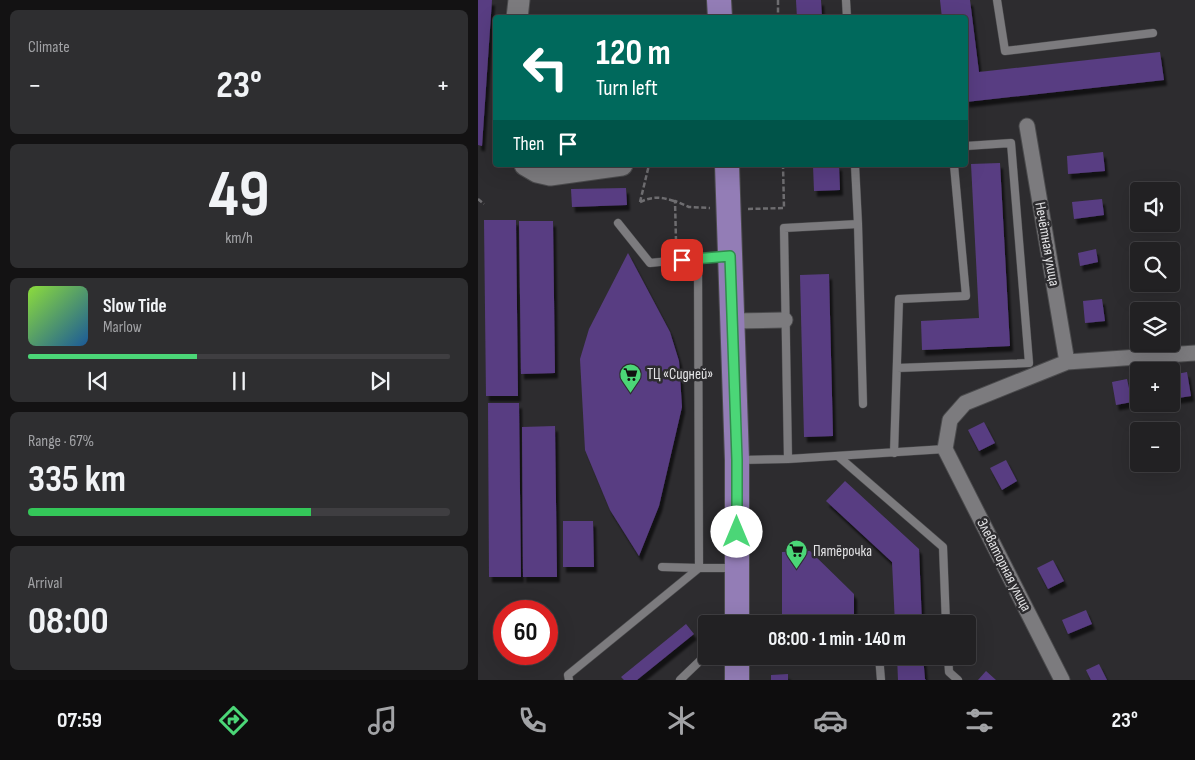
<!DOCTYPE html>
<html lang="en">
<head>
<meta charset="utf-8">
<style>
  :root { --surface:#222123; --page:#2e2e30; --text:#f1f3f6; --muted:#a2a3a6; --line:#3f3e41; --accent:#4bd677 }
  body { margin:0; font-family:"Sofia Sans Condensed",sans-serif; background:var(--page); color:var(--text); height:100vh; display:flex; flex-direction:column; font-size:19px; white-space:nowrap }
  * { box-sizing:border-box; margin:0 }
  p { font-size:16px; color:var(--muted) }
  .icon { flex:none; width:28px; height:28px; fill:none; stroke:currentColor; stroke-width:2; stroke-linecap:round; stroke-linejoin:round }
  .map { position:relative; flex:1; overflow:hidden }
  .sheet { display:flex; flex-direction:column; gap:10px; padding:10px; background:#131213; width:478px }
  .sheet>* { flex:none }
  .top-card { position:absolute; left:15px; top:15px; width:475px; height:152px; border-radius:5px; box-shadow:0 5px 20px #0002,0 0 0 1px var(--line); background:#00695c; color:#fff; overflow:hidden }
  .fabs { position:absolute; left:652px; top:182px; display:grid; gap:10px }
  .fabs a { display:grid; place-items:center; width:50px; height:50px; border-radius:5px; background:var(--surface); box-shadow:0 5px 20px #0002,0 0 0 1px var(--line); font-size:25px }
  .speed { position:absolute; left:15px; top:600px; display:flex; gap:10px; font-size:25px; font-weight:700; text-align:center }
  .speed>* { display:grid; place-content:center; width:65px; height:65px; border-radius:50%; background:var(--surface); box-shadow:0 5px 20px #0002,0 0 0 1px var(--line); line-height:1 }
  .speed .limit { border:8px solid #d22; background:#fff; color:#111 }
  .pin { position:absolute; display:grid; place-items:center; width:42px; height:42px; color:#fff; margin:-21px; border-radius:10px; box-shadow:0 2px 8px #0006 }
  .me { position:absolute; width:55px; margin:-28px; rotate:0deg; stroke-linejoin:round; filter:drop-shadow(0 0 4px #0008) }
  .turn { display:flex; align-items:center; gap:18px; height:105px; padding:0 20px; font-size:22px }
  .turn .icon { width:65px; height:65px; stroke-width:2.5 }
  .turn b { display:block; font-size:35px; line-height:42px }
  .then { display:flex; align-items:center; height:48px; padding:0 20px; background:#0003; gap:10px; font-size:19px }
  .big { font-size:38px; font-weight:700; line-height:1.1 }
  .sheet .widget { flex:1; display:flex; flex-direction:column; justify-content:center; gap:8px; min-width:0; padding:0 18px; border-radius:8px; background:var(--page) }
  .sheet .dial { align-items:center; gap:0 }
  .dial b { font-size:65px; line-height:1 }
  .song { display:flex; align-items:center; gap:15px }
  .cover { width:60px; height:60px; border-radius:8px; background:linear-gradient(135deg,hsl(90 70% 55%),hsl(210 70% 35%)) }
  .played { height:5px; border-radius:2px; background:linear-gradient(90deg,var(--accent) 40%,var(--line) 40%) }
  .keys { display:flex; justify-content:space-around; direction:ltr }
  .heat { display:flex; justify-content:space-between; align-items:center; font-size:28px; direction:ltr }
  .charge { height:8px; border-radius:4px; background:linear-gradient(90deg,#34c759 67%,var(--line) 0) }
  .trip { position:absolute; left:220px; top:615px; width:278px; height:50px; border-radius:5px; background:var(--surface); box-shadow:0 5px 20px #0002,0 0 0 1px var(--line); font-weight:700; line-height:50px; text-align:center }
  .tab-bar { display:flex; height:80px; justify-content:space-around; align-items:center; background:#0e0d0e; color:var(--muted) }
  .tab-bar .icon { width:35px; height:35px }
  .tab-bar .on { color:var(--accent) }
  .tab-bar b { font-size:22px; color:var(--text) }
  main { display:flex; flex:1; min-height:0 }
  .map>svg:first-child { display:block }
  .building { fill:#593d82; filter:url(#shadow) }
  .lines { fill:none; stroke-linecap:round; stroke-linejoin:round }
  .service-casing { stroke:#4b4b4d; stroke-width:9 }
  .minor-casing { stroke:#4b4b4d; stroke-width:17 }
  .secondary-casing { stroke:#4b4b4d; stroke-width:23 }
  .primary-casing { stroke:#4b4b4d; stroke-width:26 }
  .path { stroke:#6e6d70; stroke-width:2.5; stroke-dasharray:5 2.5; stroke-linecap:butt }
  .service { stroke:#7c7b7e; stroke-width:8 }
  .minor { stroke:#7c7b7e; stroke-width:15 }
  .secondary { stroke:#7c7b7e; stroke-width:21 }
  .primary { stroke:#937db6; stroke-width:24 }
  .route-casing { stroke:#318b4d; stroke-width:12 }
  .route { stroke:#4bd677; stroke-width:9 }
  .labels { text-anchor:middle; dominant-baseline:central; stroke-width:5; stroke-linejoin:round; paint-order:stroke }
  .street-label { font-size:15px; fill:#e3e3e5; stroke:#2d2c2f }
  .poi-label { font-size:15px; fill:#e3e3e5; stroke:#2d2c2f; text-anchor:start }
</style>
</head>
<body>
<main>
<section class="sheet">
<div class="widget"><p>Climate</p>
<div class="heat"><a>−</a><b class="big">23°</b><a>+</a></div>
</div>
<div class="widget dial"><b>49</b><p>km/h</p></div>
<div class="widget">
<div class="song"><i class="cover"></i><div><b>Slow Tide</b><p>Marlow</p></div></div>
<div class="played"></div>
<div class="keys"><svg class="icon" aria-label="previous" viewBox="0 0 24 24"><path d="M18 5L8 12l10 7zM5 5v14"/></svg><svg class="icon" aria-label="pause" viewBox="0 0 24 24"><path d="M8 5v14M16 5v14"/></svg><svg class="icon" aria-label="next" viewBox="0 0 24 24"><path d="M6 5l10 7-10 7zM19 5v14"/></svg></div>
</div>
<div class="widget"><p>Range · 67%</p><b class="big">335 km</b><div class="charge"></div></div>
<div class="widget"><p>Arrival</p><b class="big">08:00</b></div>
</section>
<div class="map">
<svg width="718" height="680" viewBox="0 0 718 680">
  <defs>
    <filter id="shadow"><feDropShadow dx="3" dy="5.5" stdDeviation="1" flood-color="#0009"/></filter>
  </defs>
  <rect width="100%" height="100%" fill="#2d2c2f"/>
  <path class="building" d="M0 0H14L4 146 0 145Z
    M318 0H343L344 18H319Z
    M462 0H492L501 72 682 52 686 80 488 102V18H464Z
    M625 152 627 171 590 174 589 156Z
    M522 163 532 346 444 350 443 321 501 318 493 164Z
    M335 165H361L362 190 336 191Z
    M148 188 149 205 94 207 93 189Z
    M624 199 626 215 596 219 594 202Z
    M6 220H38L40 396H8Z
    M41 221H75L77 373 43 374Z
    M618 249 620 262 602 266 600 253Z
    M150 253 192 332 201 361 204 407 181 506 161 556 132 510 107 450 102 359 111 329Z
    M351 274 355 436 326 437 322 275Z
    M624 299 627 321 607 323 605 301Z
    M709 372 713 396 694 399V375Z
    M649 379 654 402 638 405 634 382Z
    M10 403H41L43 577H11Z
    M506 422 517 443 501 451 490 430Z
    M77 426 79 577H45L44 427Z
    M528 460 539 481 524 490 512 468Z
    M367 481 441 549 444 624H417L414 562 348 501Z
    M85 521H115L116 567H85Z
    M332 551 376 594V624H304V552Z
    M575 560 586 581 570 589 559 568Z
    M608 610 614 624 590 634 584 620Z
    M208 624 216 634 159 680H146L143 677Z
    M419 656H445L447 679 448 680H420Z
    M621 664 629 680H613L608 670Z
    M508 671 518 680H500Z
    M310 674V680H293V675Z"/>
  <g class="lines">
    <defs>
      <path id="service" d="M368 0 369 18
        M519 0 527 51 675 33
        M377 165 380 224
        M140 223 172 263 220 258
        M248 256 220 258 221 568H257
        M419 368 551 363 533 143 488 146
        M385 404 380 224 306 228 310 459 467 449
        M416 453 421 299 488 296 476 165
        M361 457 465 547 468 624
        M262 460 310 459
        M184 567 221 568
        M401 656 403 680
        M470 656 471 672 480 680
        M91 680 90 675 221 568
        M202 680 229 654"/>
      <path id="minor" d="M549 126 589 362
        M254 321 307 320
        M584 680 467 449 472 420 487 403 589 362 718 353"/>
      <path id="secondary" d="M39 18 41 0
        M47 165 59 172 72 175 144 165"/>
      <path id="primary" d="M241 0 242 18
        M249 165 259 460V624
        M259 680V656"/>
    </defs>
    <use href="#service" class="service-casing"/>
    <use href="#minor" class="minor-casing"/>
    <use href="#secondary" class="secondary-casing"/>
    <use href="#primary" class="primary-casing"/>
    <path class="path" d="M300 0V18
      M0 199 6 204
      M162 202 171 165
      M162 202C175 196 183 197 196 201
      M270 209 306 208 305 165
      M198 241 197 201 211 207 232 208"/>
    <use href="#service" class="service"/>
    <use href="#minor" class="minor"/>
    <use href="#secondary" class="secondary"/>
    <use href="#primary" class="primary"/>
  </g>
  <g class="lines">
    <defs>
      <path id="route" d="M204 260 252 256 259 460V532"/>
    </defs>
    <use href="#route" class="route-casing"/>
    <use href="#route" class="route"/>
  </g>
  <defs>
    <symbol id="supermarket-pin" viewBox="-11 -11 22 30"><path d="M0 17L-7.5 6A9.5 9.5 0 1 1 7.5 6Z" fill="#4bd677" stroke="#2d2c2f"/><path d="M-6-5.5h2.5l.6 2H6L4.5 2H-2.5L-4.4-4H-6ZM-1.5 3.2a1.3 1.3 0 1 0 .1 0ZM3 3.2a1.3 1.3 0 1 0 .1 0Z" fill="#111"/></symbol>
  </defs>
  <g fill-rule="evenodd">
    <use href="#supermarket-pin" x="140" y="362" width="25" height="34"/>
    <use href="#supermarket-pin" x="306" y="538" width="25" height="34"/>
  </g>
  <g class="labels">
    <g class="street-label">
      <text transform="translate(569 244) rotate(80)">Нечётная улица</text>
      <text transform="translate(526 565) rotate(63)">Элеваторная улица</text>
    </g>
    <g class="poi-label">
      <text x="169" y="374">ТЦ «Сидней»</text>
      <text x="335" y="551">Пятёрочка</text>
    </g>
  </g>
</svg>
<div class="fabs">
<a><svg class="icon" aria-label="sound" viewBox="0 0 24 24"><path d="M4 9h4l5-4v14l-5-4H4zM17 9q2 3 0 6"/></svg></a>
<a><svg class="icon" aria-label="search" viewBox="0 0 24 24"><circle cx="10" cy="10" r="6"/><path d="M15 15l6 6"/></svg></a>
<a><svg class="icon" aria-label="layers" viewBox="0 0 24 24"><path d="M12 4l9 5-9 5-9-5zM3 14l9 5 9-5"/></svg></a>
<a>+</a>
<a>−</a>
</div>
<div class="speed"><div class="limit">60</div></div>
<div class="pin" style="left:204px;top:260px;background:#d93025"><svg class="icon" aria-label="arrive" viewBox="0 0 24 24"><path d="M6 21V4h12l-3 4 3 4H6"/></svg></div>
<svg class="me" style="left:259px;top:532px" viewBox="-20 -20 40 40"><circle r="19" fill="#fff"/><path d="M0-13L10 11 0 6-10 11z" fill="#4bd677"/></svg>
<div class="trip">08:00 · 1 min · 140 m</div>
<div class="top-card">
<div class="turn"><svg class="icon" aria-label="left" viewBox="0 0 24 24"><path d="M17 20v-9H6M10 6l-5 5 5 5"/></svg><div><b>120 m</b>Turn left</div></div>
<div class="then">Then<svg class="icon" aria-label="arrive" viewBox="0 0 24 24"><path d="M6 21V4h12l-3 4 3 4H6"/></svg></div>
</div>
</div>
</main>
<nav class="tab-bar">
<b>07:59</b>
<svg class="icon on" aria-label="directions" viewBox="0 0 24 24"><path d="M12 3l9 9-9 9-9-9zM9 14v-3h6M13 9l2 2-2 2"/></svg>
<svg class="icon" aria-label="music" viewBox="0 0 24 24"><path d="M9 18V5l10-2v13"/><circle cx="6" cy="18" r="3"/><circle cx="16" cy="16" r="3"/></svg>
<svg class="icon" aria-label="phone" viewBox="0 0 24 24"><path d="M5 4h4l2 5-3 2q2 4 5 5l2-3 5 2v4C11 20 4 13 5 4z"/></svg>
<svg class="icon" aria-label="climate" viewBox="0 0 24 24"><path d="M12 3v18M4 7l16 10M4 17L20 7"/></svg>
<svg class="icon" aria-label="car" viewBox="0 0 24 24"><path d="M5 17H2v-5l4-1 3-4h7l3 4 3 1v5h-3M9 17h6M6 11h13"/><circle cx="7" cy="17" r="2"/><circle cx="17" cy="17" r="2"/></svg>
<svg class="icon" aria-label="filters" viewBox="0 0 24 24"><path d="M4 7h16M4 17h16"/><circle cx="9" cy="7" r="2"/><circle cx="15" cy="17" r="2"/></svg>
<b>23°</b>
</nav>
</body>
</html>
